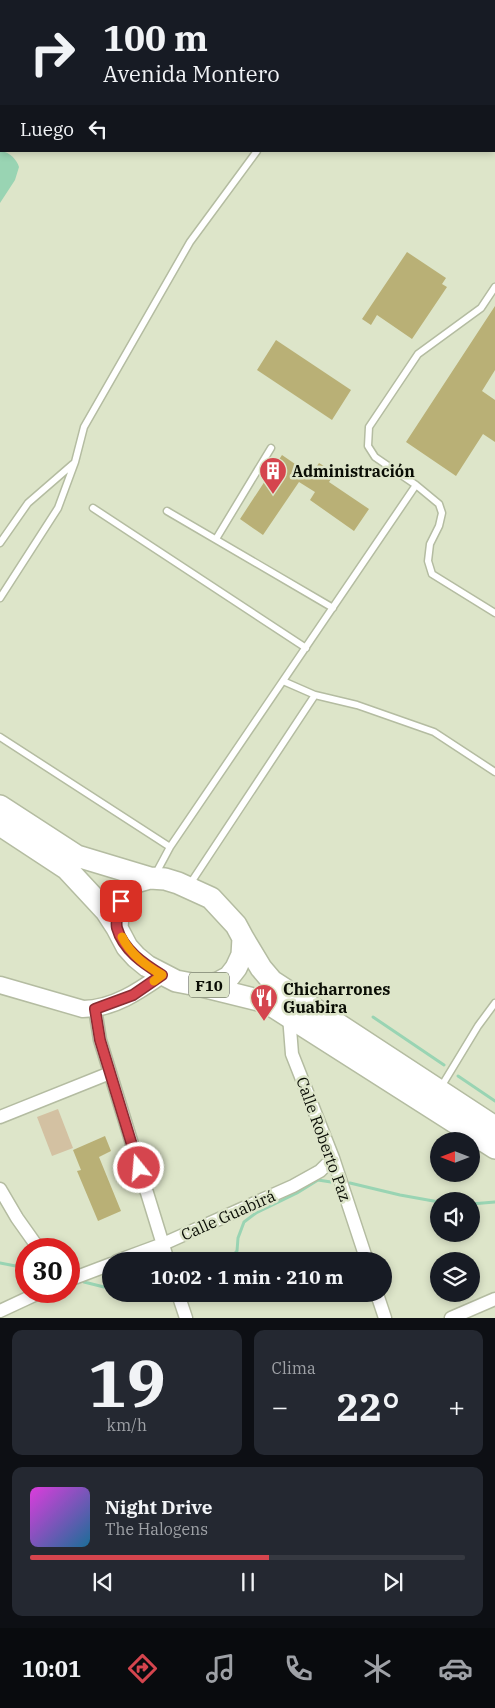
<!DOCTYPE html>
<html lang="es">
<head>
<meta charset="utf-8">
<style>
  :root { --surface:#171b24; --page:#242831; --text:#f1f3f6; --muted:#9ea1a6; --line:#363941; --accent:#d5454e }
  body { margin:0; font-family:"IBM Plex Serif",serif; background:var(--page); color:var(--text); height:100vh; display:flex; flex-direction:column; font-size:19px; white-space:nowrap }
  * { box-sizing:border-box; margin:0 }
  p { font-size:16px; color:var(--muted) }
  .icon { flex:none; width:28px; height:28px; fill:none; stroke:currentColor; stroke-width:2; stroke-linecap:round; stroke-linejoin:round }
  .map { position:relative; height:1318px; overflow:hidden }
  .side { display:flex; flex-direction:column; gap:12px; padding:12px; background:#0d0f14; flex:1 }
  .side>* { flex:none }
  .top-card { position:absolute; left:0px; top:0px; width:495px; height:152px; box-shadow:0 2px 8px #0003; background:#171b24; color:var(--text); overflow:hidden }
  .needle { width:32px; rotate:270deg }
  .tools { position:absolute; left:430px; top:1132px; display:grid; gap:10px }
  .tools a { display:grid; place-items:center; width:50px; height:50px; border-radius:50%; background:var(--surface); box-shadow:0 2px 8px #0003; font-size:25px }
  .speed { position:absolute; left:15px; top:1238px; display:flex; gap:10px; font-size:25px; font-weight:700; text-align:center }
  .speed>* { display:grid; place-content:center; width:65px; height:65px; border-radius:50%; background:var(--surface); box-shadow:0 2px 8px #0003; line-height:1 }
  .speed .limit { border:8px solid #d22; background:#fff; color:#111 }
  .pin { position:absolute; display:grid; place-items:center; width:42px; height:42px; color:#fff; margin:-21px; border-radius:10px; box-shadow:0 2px 8px #0006 }
  .me { position:absolute; width:55px; margin:-28px; rotate:343deg; stroke-linejoin:round; filter:drop-shadow(0 0 4px #0008) }
  .turn { display:flex; align-items:center; gap:18px; height:105px; padding:0 20px; font-size:22px }
  .turn .icon { width:65px; height:65px; stroke-width:2.5 }
  .turn b { display:block; font-size:35px; line-height:42px }
  .then { display:flex; align-items:center; height:48px; padding:0 20px; background:#0003; gap:10px; font-size:19px }
  .big { font-size:38px; font-weight:700; line-height:1.1 }
  .side .card { flex:1; display:flex; flex-direction:column; justify-content:center; gap:8px; min-width:0; padding:0 18px; border-radius:10px; background:var(--page) }
  .side .dial { align-items:center; gap:0 }
  .dial b { font-size:65px; line-height:1 }
  .song { display:flex; align-items:center; gap:15px }
  .cover { width:60px; height:60px; border-radius:8px; background:linear-gradient(135deg,hsl(300 70% 55%),hsl(200 70% 35%)) }
  .played { height:5px; border-radius:2px; background:linear-gradient(90deg,var(--accent) 55%,var(--line) 55%) }
  .keys { display:flex; justify-content:space-around; direction:ltr }
  .heat { display:flex; justify-content:space-between; align-items:center; font-size:28px; direction:ltr }
  .side .tiles { flex:1; display:grid; gap:12px; grid-template-columns:1fr 1fr }
  .card:last-child { grid-column:span 2 }
  .trip { position:absolute; left:102px; top:1252px; width:290px; height:50px; border-radius:25px; background:var(--surface); box-shadow:0 2px 8px #0003; font-weight:700; line-height:50px; text-align:center }
  .dock { display:flex; height:80px; justify-content:space-around; align-items:center; background:#090b0e; color:var(--muted) }
  .dock .icon { width:35px; height:35px }
  .dock .on { color:var(--accent) }
  .dock b { font-size:22px; color:var(--text) }
  .map>svg:first-child { display:block }
  .green { fill:#d3c1a2 }
  .water { fill:#99d4b3 }
  .lines { fill:none; stroke-linecap:round; stroke-linejoin:round }
  .stream { stroke:#99d4b3; stroke-width:3 }
  .building { fill:#b9b076 }
  .service-casing { stroke:#b4bca1; stroke-width:9 }
  .minor-casing { stroke:#b4bca1; stroke-width:15 }
  .tertiary-casing { stroke:#b4bca1; stroke-width:19 }
  .trunk-casing { stroke:#b4bca1; stroke-width:24 }
  .service { stroke:#fff; stroke-width:6 }
  .minor { stroke:#fff; stroke-width:12 }
  .tertiary { stroke:#fff; stroke-width:16 }
  .trunk { stroke:#fff; stroke-width:21 }
  .route-casing { stroke:#8a2d33; stroke-width:12 }
  .route { stroke:#d5454e; stroke-width:9 }
  .slow { stroke:#f59e0b; stroke-width:9 }
  .labels { text-anchor:middle; dominant-baseline:central; stroke-width:5; stroke-linejoin:round; paint-order:stroke }
  .shield { fill:#dde5c9; stroke:#494e40; stroke-width:1 }
  .shield-label { font-size:15px; font-weight:bold; fill:#0a0d05 }
  .poi-label { font-size:16px; font-weight:bold; fill:#0a0d05; stroke:#dde5c9; text-anchor:start }
  .street-label { font-size:16px; fill:#0a0d05; stroke:#dde5c9 }
</style>
</head>
<body>
<div class="map">
<svg width="495" height="1318" viewBox="0 0 495 1318">
  <rect width="100%" height="100%" fill="#dde5c9"/>
  <path class="green" d="M58 1109 73 1148 52 1156 37 1117Z"/>
  <path class="water" d="M0 148 1 151C10 152 17 160 19 167L15 180 0 203Z"/>
  <g class="lines">
    <path class="stream" d="M373 1017 444 1065
      M458 1076 495 1101
      M350 1183 400 1195 439 1202
      M471 1204 495 1202
      M228 1261 237 1251 238 1238 244 1222 256 1213 297 1193 318 1180 331 1182
      M0 1263 26 1268
      M84 1282 104 1287 111 1286"/>
  </g>
  <path class="building" d="M407 252 446 278 442 284 447 287 412 339 377 315 371 325 362 319Z
    M495 306V370L482 391 495 400V442L483 434 456 476 406 442Z
    M276 340 351 390 332 420 257 370Z
    M282 455 311 475 319 463 335 473 329 482 369 509 354 531 310 500 315 492 299 482 263 535 240 519Z
    M105 1136 111 1151 99 1157 121 1211 98 1221 77 1171 81 1170 73 1150Z"/>
  <g class="lines">
    <defs>
      <path id="service" d="M304 0 306 1
        M495 287 481 308 418 354 369 427 368 446 375 457 416 485 439 504 442 513 439 526 430 544 428 561 432 574 495 613
        M93 508 306 648
        M167 511 333 608
        M216 539 271 448
        M0 543 28 503 73 464
        M0 598 58 508 75 462 84 427 190 242 257 151
        M283 681 315 695 357 705 434 732 495 772
        M0 737 170 847
        M155 875 170 847 416 485
        M190 884 315 695
        M441 1087 478 1026 495 1003"/>
      <path id="minor" d="M95 1009 100 1040 168 1261
        M289 1016 292 1054 333 1158 367 1261
        M0 1117 110 1073
        M0 1189 17 1218 39 1249
        M117 1261 163 1244 293 1186 320 1171 333 1158
        M69 1280 111 1264
        M178 1294 186 1318
        M377 1294 385 1318
        M0 1311 43 1291
        M451 1318 495 1299"/>
      <path id="tertiary" d="M0 985 83 1009C113 1009 139 991 162 975"/>
      <path id="trunk" d="M0 806 77 856 150 878 165 879 178 883 211 898 236 925 243 938 242 955 236 968 229 977 218 983 202 986 176 981 147 966 136 957 127 947 117 928 118 914 121 901 128 889 136 882 150 878
        M0 825 67 869 106 911 117 928
        M243 938 261 968 272 981 495 1127
        M202 986 266 1002 495 1148"/>
    </defs>
    <use href="#service" class="service-casing"/>
    <use href="#minor" class="minor-casing"/>
    <use href="#tertiary" class="tertiary-casing"/>
    <use href="#trunk" class="trunk-casing"/>
    <use href="#service" class="service"/>
    <use href="#minor" class="minor"/>
    <use href="#tertiary" class="tertiary"/>
    <use href="#trunk" class="trunk"/>
  </g>
  <g class="lines">
    <defs>
      <path id="route" d="M121 901C119 909 115 920 117 928 123 950 144 964 162 975L133 995 95 1009 100 1040 139 1168"/>
    </defs>
    <use href="#route" class="route-casing"/>
    <use href="#route" class="route"/>
    <path class="slow" d="M122 937C131 955 145 965 162 975L154 981"/>
  </g>
  <defs>
    <symbol id="building-pin" viewBox="-11 -11 22 30"><path d="M0 17L-7.5 6A9.5 9.5 0 1 1 7.5 6Z" fill="#d5454e" stroke="#dde5c9"/><path d="M-4-6H4V6H1V3H-1V6H-4ZM-2.5-4.3h1.7v1.8h-1.7ZM.8-4.3h1.7v1.8H.8ZM-2.5-1h1.7V.8h-1.7ZM.8-1h1.7V.8H.8Z" fill="#fff"/></symbol>
    <symbol id="restaurant-pin" viewBox="-11 -11 22 30"><path d="M0 17L-7.5 6A9.5 9.5 0 1 1 7.5 6Z" fill="#d5454e" stroke="#dde5c9"/><path d="M-5-6h1v4h1v-4h1v4h1v-4h1v5L-1.5 .5V6h-2V.5L-5-1ZM5-6V6H3V1.5H1.5Q1.5-4 5-6Z" fill="#fff"/></symbol>
  </defs>
  <g fill-rule="evenodd">
    <use href="#building-pin" x="257" y="455" width="32" height="43"/>
    <use href="#restaurant-pin" x="248" y="982" width="32" height="43"/>
  </g>
  <g class="labels">
    <rect class="shield" x="189" y="972.5" width="40" height="25" rx="4"/>
    <g class="shield-label">
      <text x="209" y="985">F10</text>
    </g>
    <g class="poi-label">
      <text x="292" y="471">Administración</text>
      <text x="283" y="989">Chicharrones<tspan x="283" dy="18">Guabira</tspan></text>
    </g>
    <g class="street-label">
      <text transform="translate(324 1139) rotate(70)">Calle Roberto Paz</text>
      <text transform="translate(228 1215) rotate(-24)">Calle Guabirá</text>
    </g>
  </g>
</svg>
<div class="tools">
<a><svg class="needle" viewBox="-14 -14 28 28"><path d="M0-13l5 13h-10z" fill="#e53935"/><path d="M0 13l5-13h-10z" fill="#9ea1a6"/></svg></a>
<a><svg class="icon" aria-label="sound" viewBox="0 0 24 24"><path d="M4 9h4l5-4v14l-5-4H4zM17 9q2 3 0 6"/></svg></a>
<a><svg class="icon" aria-label="layers" viewBox="0 0 24 24"><path d="M12 4l9 5-9 5-9-5zM3 14l9 5 9-5"/></svg></a>
</div>
<div class="speed"><div class="limit">30</div></div>
<div class="pin" style="left:121px;top:901px;background:#d93025"><svg class="icon" aria-label="arrive" viewBox="0 0 24 24"><path d="M6 21V4h12l-3 4 3 4H6"/></svg></div>
<svg class="me" style="left:139px;top:1168px" viewBox="-20 -20 40 40"><circle r="17" fill="#d5454e" stroke="#fff" stroke-width="3"/><path d="M0-11L8 9 0 5-8 9z" fill="#fff"/></svg>
<div class="trip">10:02 · 1 min · 210 m</div>
<div class="top-card">
<div class="turn"><svg class="icon" aria-label="right" viewBox="0 0 24 24"><path d="M7 20v-9h11M14 6l5 5-5 5"/></svg><div><b>100 m</b>Avenida Montero</div></div>
<div class="then">Luego<svg class="icon" aria-label="left" viewBox="0 0 24 24"><path d="M17 20v-9H6M10 6l-5 5 5 5"/></svg></div>
</div>
</div>
<section class="side">
<div class="tiles">
<div class="card dial"><b>19</b><p>km/h</p></div>
<div class="card"><p>Clima</p>
<div class="heat"><a>−</a><b class="big">22°</b><a>+</a></div>
</div>
<div class="card">
<div class="song"><i class="cover"></i><div><b>Night Drive</b><p>The Halogens</p></div></div>
<div class="played"></div>
<div class="keys"><svg class="icon" aria-label="previous" viewBox="0 0 24 24"><path d="M18 5L8 12l10 7zM5 5v14"/></svg><svg class="icon" aria-label="pause" viewBox="0 0 24 24"><path d="M8 5v14M16 5v14"/></svg><svg class="icon" aria-label="next" viewBox="0 0 24 24"><path d="M6 5l10 7-10 7zM19 5v14"/></svg></div>
</div>
</div>
</section>
<nav class="dock">
<b>10:01</b>
<svg class="icon on" aria-label="directions" viewBox="0 0 24 24"><path d="M12 3l9 9-9 9-9-9zM9 14v-3h6M13 9l2 2-2 2"/></svg>
<svg class="icon" aria-label="music" viewBox="0 0 24 24"><path d="M9 18V5l10-2v13"/><circle cx="6" cy="18" r="3"/><circle cx="16" cy="16" r="3"/></svg>
<svg class="icon" aria-label="phone" viewBox="0 0 24 24"><path d="M5 4h4l2 5-3 2q2 4 5 5l2-3 5 2v4C11 20 4 13 5 4z"/></svg>
<svg class="icon" aria-label="climate" viewBox="0 0 24 24"><path d="M12 3v18M4 7l16 10M4 17L20 7"/></svg>
<svg class="icon" aria-label="car" viewBox="0 0 24 24"><path d="M5 17H2v-5l4-1 3-4h7l3 4 3 1v5h-3M9 17h6M6 11h13"/><circle cx="7" cy="17" r="2"/><circle cx="17" cy="17" r="2"/></svg>
</nav>
</body>
</html>
